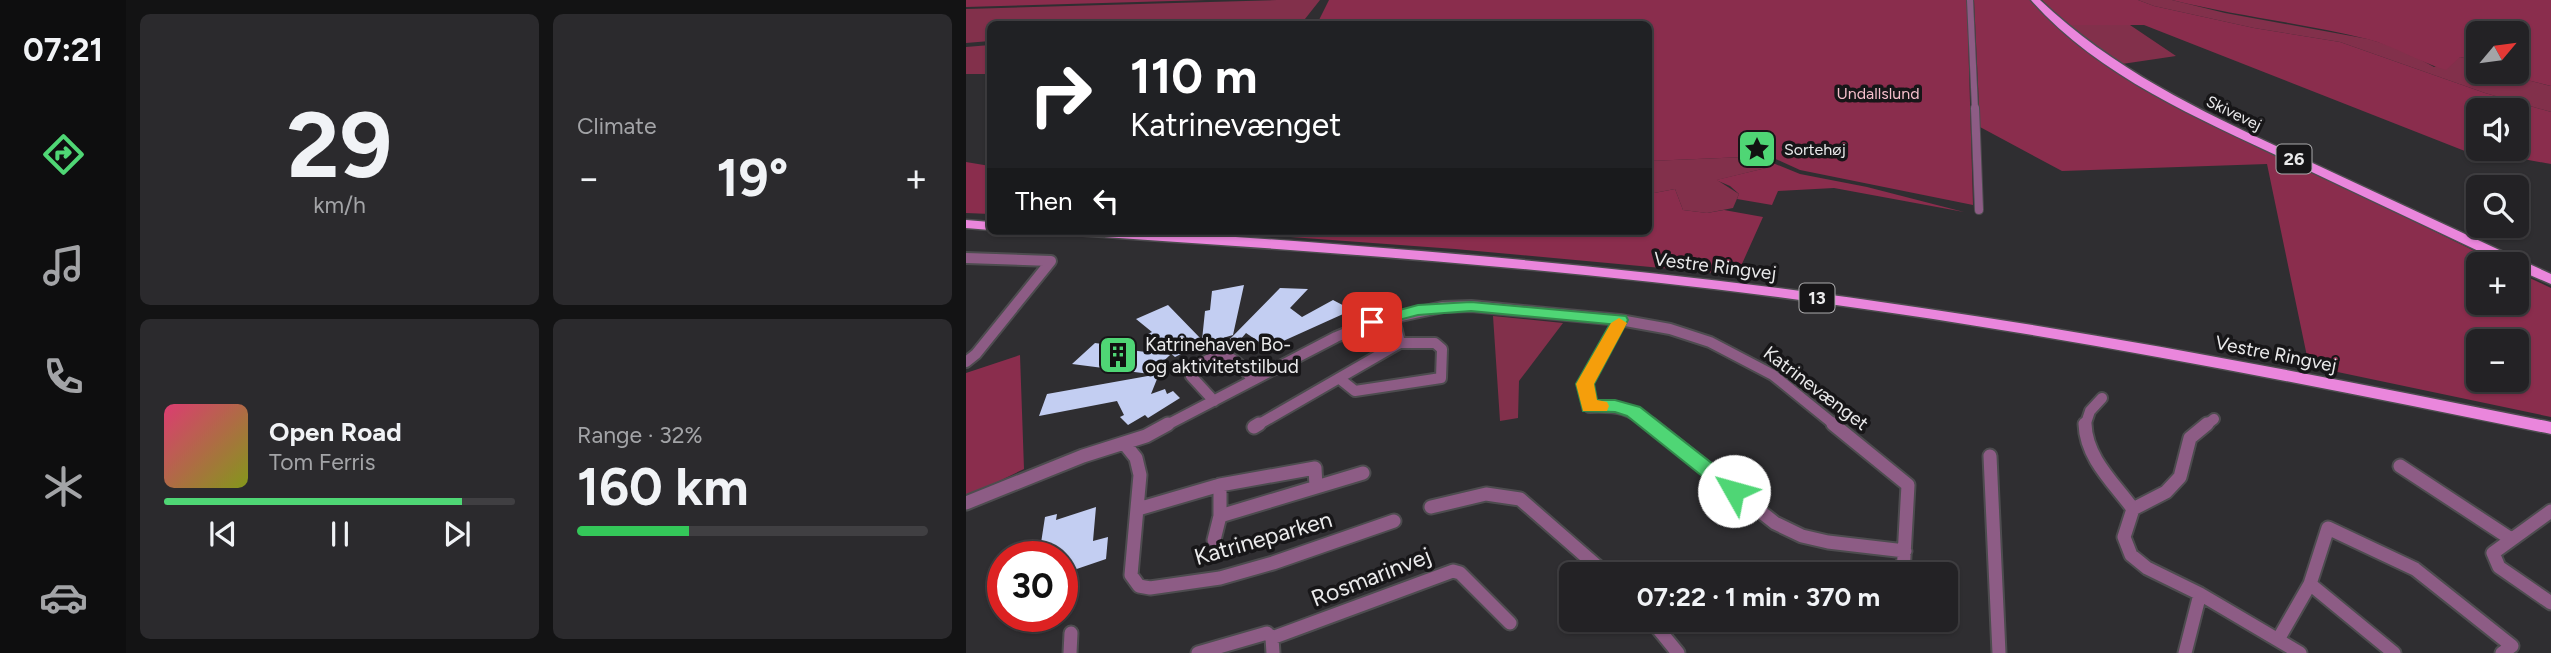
<!DOCTYPE html>
<html lang="en">
<head>
<meta charset="utf-8">
<style>
  :root { --surface:#232225; --page:#2b2a2d; --text:#f1f3f6; --muted:#a3a4a7; --line:#403f42; --accent:#4fd675 }
  body { margin:0; font-family:Figtree,sans-serif; background:var(--page); color:var(--text); height:100vh; display:flex; flex-direction:column; font-size:26px; white-space:nowrap }
  * { box-sizing:border-box; margin:0 }
  p { font-size:23px; color:var(--muted) }
  .icon { flex:none; width:38px; height:38px; fill:none; stroke:currentColor; stroke-width:2; stroke-linecap:round; stroke-linejoin:round }
  .map { position:relative; flex:1; overflow:hidden }
  .drawer { display:flex; flex-direction:column; gap:14px; padding:14px; background:#131314; width:840px }
  .drawer>* { flex:none }
  .top-card { position:absolute; left:21px; top:21px; width:665px; height:214px; border-radius:10px; box-shadow:0 2px 5px #0004,0 0 0 2px var(--line); background:#202124; color:#fff; overflow:hidden }
  .needle { width:46px; rotate:61deg }
  .fabs { position:absolute; left:1500px; top:21px; display:grid; gap:14px }
  .fabs a { display:grid; place-items:center; width:63px; height:63px; border-radius:10px; background:var(--surface); box-shadow:0 2px 5px #0004,0 0 0 2px var(--line); font-size:35px }
  .speed { position:absolute; left:21px; top:541px; display:flex; gap:14px; font-size:35px; font-weight:700; text-align:center }
  .speed>* { display:grid; place-content:center; width:91px; height:91px; border-radius:50%; background:var(--surface); box-shadow:0 2px 5px #0004,0 0 0 2px var(--line); line-height:1 }
  .speed .limit { border:10px solid #d22; background:#fff; color:#111 }
  .pin { position:absolute; display:grid; place-items:center; width:60px; height:60px; color:#fff; margin:-30px; border-radius:14px; box-shadow:0 4px 10px #0006 }
  .me { position:absolute; width:77px; margin:-38px; rotate:308deg; stroke-linejoin:round; filter:drop-shadow(0 0 5px #0008) }
  .turn { display:flex; align-items:center; gap:24px; height:147px; padding:0 28px; font-size:32px }
  .turn .icon { width:91px; height:91px; stroke-width:2.5 }
  .turn b { display:block; font-size:49px; line-height:60px }
  .then { display:flex; align-items:center; height:66px; padding:0 28px; background:#0003; gap:14px; font-size:26px }
  .big { font-size:52px; font-weight:700; line-height:1.1 }
  .drawer .card { flex:1; display:flex; flex-direction:column; justify-content:center; gap:10px; min-width:0; padding:0 24px; border-radius:10px; background:var(--page) }
  .drawer .dial { align-items:center; gap:0 }
  .dial b { font-size:91px; line-height:1 }
  .song { display:flex; align-items:center; gap:21px }
  .cover { width:84px; height:84px; border-radius:10px; background:linear-gradient(135deg,hsl(340 70% 55%),hsl(70 70% 35%)) }
  .played { height:7px; border-radius:4px; background:linear-gradient(90deg,var(--accent) 85%,var(--line) 85%) }
  .keys { display:flex; justify-content:space-around; direction:ltr }
  .heat { display:flex; justify-content:space-between; align-items:center; font-size:38px; direction:ltr }
  .charge { height:10px; border-radius:5px; background:linear-gradient(90deg,#34c759 32%,var(--line) 0) }
  .drawer .tiles { flex:1; display:grid; gap:14px; grid-template-columns:repeat(2,1fr) }
  .trip { position:absolute; left:593px; top:562px; width:399px; height:70px; border-radius:10px; background:var(--surface); box-shadow:0 2px 5px #0004,0 0 0 2px var(--line); font-weight:700; line-height:70px; text-align:center }
  main { display:flex; flex:1; min-height:0 }
  .dock { display:flex; flex-direction:column; width:126px; justify-content:space-around; align-items:center; background:#0e0e0f; color:var(--muted) }
  .dock .icon { width:49px; height:49px }
  .dock .selected { color:var(--accent) }
  .dock b { font-size:32px; color:var(--text) }
  .map>svg:first-child { display:block }
  .green { fill:#82304b }
  .forest { fill:#8a2d4d; fill-rule:evenodd }
  .building { fill:#c3cef2 }
  .lines { fill:none; stroke-linecap:round; stroke-linejoin:round }
  .street-far3-casing { stroke:#4d4c4f; stroke-width:8 }
  .street-far2-casing { stroke:#4d4c4f; stroke-width:10 }
  .street-far1-casing { stroke:#4d4c4f; stroke-width:14 }
  .street-casing { stroke:#4d4c4f; stroke-width:17 }
  .primary-casing { stroke:#4d4c4f; stroke-width:3 }
  .street-far3 { stroke:#8d5c85; stroke-width:6 }
  .street-far2 { stroke:#8d5c85; stroke-width:8 }
  .street-far1 { stroke:#8d5c85; stroke-width:10 }
  .street { stroke:#8d5c85; stroke-width:13 }
  .primary { fill:#ea86dc; fill-rule:evenodd }
  .route { fill:#4fd675; stroke:#338b4c; stroke-width:2 }
  .slow { fill:#f59e0b }
  .labels { text-anchor:middle; dominant-baseline:central; stroke-width:7; stroke-linejoin:round; paint-order:stroke }
  .far-park-label { font-size:16px; fill:#f5bfcb; stroke:#171618 }
  .far-street-label { font-size:16px; fill:#eaeaeb; stroke:#171618 }
  .far-poi-label { font-size:16px; fill:#eaeaeb; stroke:#171618; text-anchor:start }
  .shield { fill:#171618; stroke:#abaaac; stroke-width:2 }
  .shield-label { font-size:18px; font-weight:bold; fill:#eaeaeb }
  .street-label { font-size:19px; fill:#eaeaeb; stroke:#171618 }
  .poi-label { font-size:19px; fill:#eaeaeb; stroke:#171618; text-anchor:start }
  .near-street-label { font-size:23px; fill:#eaeaeb; stroke:#171618 }
</style>
</head>
<body>
<main>
<nav class="dock">
<b>07:21</b>
<svg class="icon selected" aria-label="directions" viewBox="0 0 24 24"><path d="M12 3l9 9-9 9-9-9zM9 14v-3h6M13 9l2 2-2 2"/></svg>
<svg class="icon" aria-label="music" viewBox="0 0 24 24"><path d="M9 18V5l10-2v13"/><circle cx="6" cy="18" r="3"/><circle cx="16" cy="16" r="3"/></svg>
<svg class="icon" aria-label="phone" viewBox="0 0 24 24"><path d="M5 4h4l2 5-3 2q2 4 5 5l2-3 5 2v4C11 20 4 13 5 4z"/></svg>
<svg class="icon" aria-label="climate" viewBox="0 0 24 24"><path d="M12 3v18M4 7l16 10M4 17L20 7"/></svg>
<svg class="icon" aria-label="car" viewBox="0 0 24 24"><path d="M5 17H2v-5l4-1 3-4h7l3 4 3 1v5h-3M9 17h6M6 11h13"/><circle cx="7" cy="17" r="2"/><circle cx="17" cy="17" r="2"/></svg>
</nav>
<section class="drawer">
<div class="tiles">
<div class="card dial"><b>29</b><p>km/h</p></div>
<div class="card"><p>Climate</p>
<div class="heat"><a>−</a><b class="big">19°</b><a>+</a></div>
</div>
<div class="card">
<div class="song"><i class="cover"></i><div><b>Open Road</b><p>Tom Ferris</p></div></div>
<div class="played"></div>
<div class="keys"><svg class="icon" aria-label="previous" viewBox="0 0 24 24"><path d="M18 5L8 12l10 7zM5 5v14"/></svg><svg class="icon" aria-label="pause" viewBox="0 0 24 24"><path d="M8 5v14M16 5v14"/></svg><svg class="icon" aria-label="next" viewBox="0 0 24 24"><path d="M6 5l10 7-10 7zM19 5v14"/></svg></div>
</div>
<div class="card"><p>Range · 32%</p><b class="big">160 km</b><div class="charge"></div></div>
</div>
</section>
<div class="map">
<svg width="1585" height="653" viewBox="0 0 1585 653">
  <rect width="100%" height="100%" fill="#2f2e31"/>
  <path class="green" d="M311 0H354L335 24H215V19L154 24H24V41L0 43V9Z
    M1172 0H1206L1259 13 1402 39 1435 49 1468 67 1494 57 1512 61V72C1539 72 1559 80 1585 86V112L1519 93 1374 42 1288 28 1188 6Z
    M1102 25H1164L1210 56 1156 64Z
    M24 45V74H0V47Z
    M803 156 800 168 751 180 773 194 767 208 741 213 717 210 709 189 683 194 682 161Z
    M527 316 597 323 553 381 552 418 534 421Z"/>
  <path class="forest" d="M0 0H241L0 7Z
    M363 0H1001L1007 205 834 170 803 156 683 161 682 24H351Z
    M1008 0H1064C1102 38 1143 67 1189 94L1535 264H1512V303H1550L1551 272 1585 288V417L1343 366 1301 164 1096 171 1014 127ZM1512 341H1550V380H1512Z
    M1076 0H1172L1188 6 1288 28 1374 42 1519 93 1585 112V164L1535 155H1509L1178 25H1102ZM1512 110H1550V149H1512Z
    M1206 0H1585V86L1549 77 1539 72H1550V33H1512V61L1494 57 1480 70C1453 62 1429 46 1401 39 1336 23 1270 16 1206 0Z
    M802 161 834 174 901 187 998 212 868 188 812 191 806 205 771 199 773 194 764 186 750 180 800 168Z
    M0 162 24 166V214L0 213Z
    M709 189 717 210 741 213 758 210 797 217 771 275 489 249 241 231H682L683 194Z
    M54 355 58 469 0 497V373Z"/>
  <path class="building" d="M278 285 267 335 233 345 209 357 182 334 186 332 170 319 202 305 236 340 239 311 244 310 246 291Z
    M314 288 342 289 324 308 336 317 367 300 386 310 302 348 280 333 274 340 262 341Z
    M129 343 158 347 156 349 204 355 184 374 106 364Z
    M193 374 185 394 199 389 201 394 207 391 214 398 182 418 179 415 162 425 154 417 158 415 151 401 73 416 81 394Z
    M130 507 127 541 142 537 140 559 96 574V556H73L79 517 91 514 90 520Z"/>
  <g class="lines">
    <defs>
      <path id="street-far3" d="M1004 0 1009 109"/>
      <path id="street-far2" d="M1009 108 1013 210"/>
      <path id="street-far1" d="M0 258 85 261 10 354 0 362
        M654 320 619 384 624 407C653 406 663 408 686 426
        M374 379 389 391 475 378 476 349 469 343H434L427 316
        M248 401 225 376C232 363 251 351 266 359 274 363 281 373 287 380
        M199 426 370 337 406 322 477 307 505 306 654 320 704 329 744 342 807 375 870 426
        M290 426 434 343
        M1119 426 1124 411 1136 398
        M1239 426 1248 419"/>
      <path id="street" d="M684 424 809 523 836 536 862 542 939 551
        M867 424 942 485 937 574
        M1119 424C1120 458 1148 483 1167 509
        M1241 424 1224 438 1214 477 1200 492 1167 509 1158 537 1165 555 1181 568 1234 594 1334 653
        M288 427 293 424
        M158 443 170 458 174 475 165 575 173 586 184 588 254 578 307 563 428 521
        M1024 456 1033 653
        M1434 466 1545 539
        M0 503 117 456 180 436 202 424
        M465 507 520 494 554 499 640 574
        M172 509 254 485 349 468 350 487
        M1585 511 1527 553 1533 567 1585 603
        M254 516 397 473
        M248 540 254 516V485
        M1344 584 1428 653
        M685 620 712 653
        M306 638 487 571 494 573 544 623
        M1313 638 1344 584 1362 528 1449 569 1546 646 1536 653
        M104 653 105 633
        M232 653 301 633 306 638 307 653
        M1219 653 1234 594"/>
      <path id="primary" d="M1065 0H1074C1151 73 1243 115 1338 159 1420 197 1503 236 1585 274V284L1550 269V264H1540C1470 231 1399 197 1329 164 1237 120 1134 78 1065 0Z
        M0 220 24 222V230L0 228Z
        M102 231C220 231 338 242 455 251 622 265 790 283 956 308 1167 339 1376 380 1585 422V434C1345 385 1105 337 863 304 613 269 361 252 109 235Z"/>
    </defs>
    <use href="#street-far3" class="street-far3-casing"/>
    <use href="#street-far2" class="street-far2-casing"/>
    <use href="#street-far1" class="street-far1-casing"/>
    <use href="#street" class="street-casing"/>
    <use href="#primary" class="primary-casing"/>
    <use href="#street-far3" class="street-far3"/>
    <use href="#street-far2" class="street-far2"/>
    <use href="#street-far1" class="street-far1"/>
    <use href="#street" class="street"/>
    <use href="#primary" class="primary"/>
  </g>
  <path class="route" d="M505 302 660 316 662 320 628 384 631 400H649L674 407 775 486 778 491 775 496 768 499 761 496 661 416 649 412 617 411 610 384 644 324 505 311 452 315 406 327 398 322 400 319 452 305Z"/>
  <path class="slow" d="M653 318 661 323 628 384 631 400 641 402 643 406 641 411H617L610 384 645 323Z"/>
  <defs>
    <symbol id="sight-square" viewBox="-11 -11 22 22"><rect x="-9" y="-9" width="18" height="18" rx="4" fill="#4fd675" stroke="#171618"/><path d="M0-6L1.8-2.2L6-1.7L2.9 1.2L3.7 5.4L0 3.3L-3.7 5.4L-2.9 1.2L-6-1.7L-1.8-2.2Z" fill="#111"/></symbol>
    <symbol id="building-square" viewBox="-11 -11 22 22"><rect x="-9" y="-9" width="18" height="18" rx="4" fill="#4fd675" stroke="#171618"/><path d="M-4-6H4V6H1V3H-1V6H-4ZM-2.5-4.3h1.7v1.8h-1.7ZM.8-4.3h1.7v1.8H.8ZM-2.5-1h1.7V.8h-1.7ZM.8-1h1.7V.8H.8Z" fill="#111"/></symbol>
  </defs>
  <g fill-rule="evenodd">
    <use href="#sight-square" x="769" y="127" width="44" height="44"/>
    <use href="#building-square" x="130" y="333" width="44" height="44"/>
  </g>
  <g class="labels">
    <g class="far-park-label">
      <text x="912" y="93">Undallslund</text>
    </g>
    <g class="far-street-label">
      <text transform="translate(1268 113) rotate(26)">Skivevej</text>
    </g>
    <g class="far-poi-label">
      <text x="818" y="149">Sortehøj</text>
    </g>
    <g class="shield">
      <rect x="1310.5" y="144.5" width="35" height="29" rx="5"/>
      <rect x="833.5" y="283.5" width="35" height="29" rx="5"/>
    </g>
    <g class="shield-label">
      <text x="1328" y="159">26</text>
      <text x="851" y="298">13</text>
    </g>
    <g class="street-label">
      <text transform="translate(749 266) rotate(7)">Vestre Ringvej</text>
      <text transform="translate(1310 354) rotate(11)">Vestre Ringvej</text>
      <text transform="translate(850 388) rotate(37)">Katrinevænget</text>
    </g>
    <g class="poi-label">
      <text x="179" y="344">Katrinehaven Bo-<tspan x="179" dy="22">og aktivitetstilbud</tspan></text>
    </g>
    <g class="near-street-label">
      <text transform="translate(297 538) rotate(-16)">Katrineparken</text>
      <text transform="translate(405 577) rotate(-21)">Rosmarinvej</text>
    </g>
  </g>
</svg>
<div class="fabs">
<a><svg class="needle" viewBox="-14 -14 28 28"><path d="M0-13l5 13h-10z" fill="#e53935"/><path d="M0 13l5-13h-10z" fill="#a3a4a7"/></svg></a>
<a><svg class="icon" aria-label="sound" viewBox="0 0 24 24"><path d="M4 9h4l5-4v14l-5-4H4zM17 9q2 3 0 6"/></svg></a>
<a><svg class="icon" aria-label="search" viewBox="0 0 24 24"><circle cx="10" cy="10" r="6"/><path d="M15 15l6 6"/></svg></a>
<a>+</a>
<a>−</a>
</div>
<div class="speed"><div class="limit">30</div></div>
<div class="pin" style="left:406px;top:322px;background:#d93025"><svg class="icon" aria-label="arrive" viewBox="0 0 24 24"><path d="M6 21V4h12l-3 4 3 4H6"/></svg></div>
<svg class="me" style="left:768px;top:491px" viewBox="-20 -20 40 40"><circle r="19" fill="#fff"/><path d="M0-13L10 11 0 6-10 11z" fill="#4fd675"/></svg>
<div class="trip">07:22 · 1 min · 370 m</div>
<div class="top-card">
<div class="turn"><svg class="icon" aria-label="right" viewBox="0 0 24 24"><path d="M7 20v-9h11M14 6l5 5-5 5"/></svg><div><b>110 m</b>Katrinevænget</div></div>
<div class="then">Then<svg class="icon" aria-label="left" viewBox="0 0 24 24"><path d="M17 20v-9H6M10 6l-5 5 5 5"/></svg></div>
</div>
</div>
</main>
</body>
</html>
